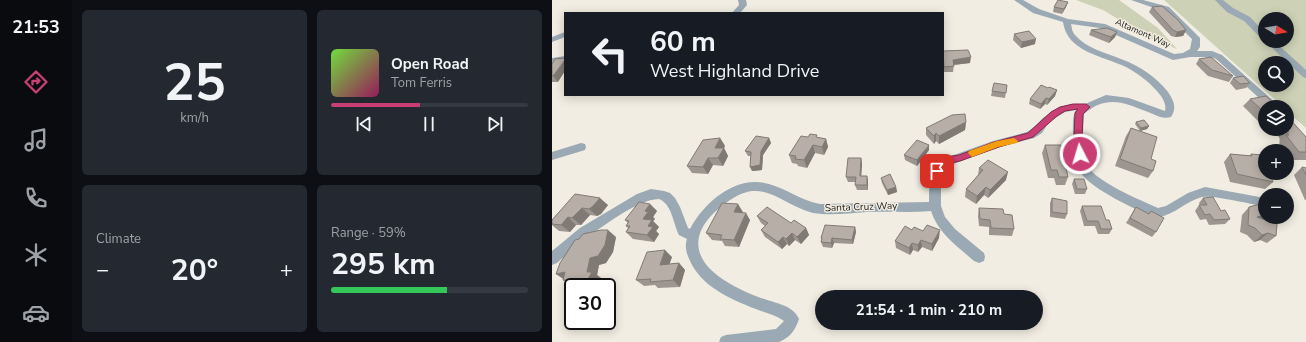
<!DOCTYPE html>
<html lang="en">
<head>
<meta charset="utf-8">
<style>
  :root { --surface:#171b24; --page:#242831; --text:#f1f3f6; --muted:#9ea1a6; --line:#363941; --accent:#ca3f73 }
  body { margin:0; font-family:"Nunito Sans",sans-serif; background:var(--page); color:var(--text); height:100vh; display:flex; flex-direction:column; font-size:15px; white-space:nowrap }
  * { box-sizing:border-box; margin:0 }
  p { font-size:13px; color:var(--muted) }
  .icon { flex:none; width:22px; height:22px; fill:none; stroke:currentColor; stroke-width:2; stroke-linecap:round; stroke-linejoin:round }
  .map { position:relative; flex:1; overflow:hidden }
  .drawer { display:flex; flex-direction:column; gap:10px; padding:10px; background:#0d0f14; width:480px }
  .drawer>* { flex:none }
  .hud { position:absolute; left:12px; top:12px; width:380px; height:84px; border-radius:0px; box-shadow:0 2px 10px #0003; background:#171b24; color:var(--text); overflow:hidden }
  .needle { width:26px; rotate:101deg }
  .tools { position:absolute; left:706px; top:12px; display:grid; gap:8px }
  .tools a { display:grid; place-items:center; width:36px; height:36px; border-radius:50%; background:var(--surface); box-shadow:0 2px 10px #0003; font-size:20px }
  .speed { position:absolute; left:12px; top:278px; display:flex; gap:8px; font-size:20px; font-weight:700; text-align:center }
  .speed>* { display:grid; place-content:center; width:52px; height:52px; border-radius:50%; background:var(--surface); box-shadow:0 2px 10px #0003; line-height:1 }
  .speed .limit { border:2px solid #111; border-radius:6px; background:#fff; color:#111 }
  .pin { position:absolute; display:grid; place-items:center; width:34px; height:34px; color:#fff; margin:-17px; border-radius:8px; box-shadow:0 2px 6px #0006 }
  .me { position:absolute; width:44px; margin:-22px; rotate:355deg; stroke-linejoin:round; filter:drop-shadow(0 0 3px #0008) }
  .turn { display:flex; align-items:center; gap:14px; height:84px; padding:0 20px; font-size:18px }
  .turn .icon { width:52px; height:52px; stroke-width:2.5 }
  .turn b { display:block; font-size:28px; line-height:34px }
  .big { font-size:30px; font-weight:700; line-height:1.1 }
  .drawer .tile { flex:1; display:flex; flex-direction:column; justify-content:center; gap:6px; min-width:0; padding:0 14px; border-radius:6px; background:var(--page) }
  .drawer .dial { align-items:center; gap:0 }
  .dial b { font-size:52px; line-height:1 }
  .song { display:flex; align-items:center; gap:12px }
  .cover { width:48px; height:48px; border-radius:6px; background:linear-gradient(135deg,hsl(100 70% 55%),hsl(330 70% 35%)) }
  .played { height:4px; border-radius:2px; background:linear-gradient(90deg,var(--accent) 45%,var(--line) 45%) }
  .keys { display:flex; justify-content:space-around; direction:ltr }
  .heat { display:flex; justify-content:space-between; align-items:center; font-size:22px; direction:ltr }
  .charge { height:6px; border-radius:3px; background:linear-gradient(90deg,#34c759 59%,var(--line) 0) }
  .drawer .tiles { flex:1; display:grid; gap:10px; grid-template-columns:repeat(2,1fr) }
  .trip { position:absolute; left:263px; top:290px; width:228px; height:40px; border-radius:20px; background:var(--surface); box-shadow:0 2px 10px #0003; font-weight:700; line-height:40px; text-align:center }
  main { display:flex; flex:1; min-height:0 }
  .dock { display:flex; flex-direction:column; width:72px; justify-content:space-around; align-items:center; background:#090b0e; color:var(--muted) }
  .dock .icon { width:28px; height:28px }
  .dock .on { color:var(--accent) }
  .dock b { font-size:18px; color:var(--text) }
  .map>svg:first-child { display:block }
  .green { fill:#cdd1b5; fill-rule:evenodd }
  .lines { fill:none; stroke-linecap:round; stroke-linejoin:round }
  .minor { fill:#9aa9b3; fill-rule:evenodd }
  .wall { fill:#9d9690 }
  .shaded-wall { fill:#807a75 }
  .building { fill:#b7afa7; stroke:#807a75 }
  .route { fill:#ca3f73; stroke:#83294b }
  .slow { fill:#f59e0b }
  .labels { text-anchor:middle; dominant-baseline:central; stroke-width:3; stroke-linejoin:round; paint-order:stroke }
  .far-street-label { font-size:9px; fill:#1d1b17; stroke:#f1ede2 }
  .street-label { font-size:10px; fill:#1d1b17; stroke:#f1ede2 }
</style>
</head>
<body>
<main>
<nav class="dock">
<b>21:53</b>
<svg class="icon on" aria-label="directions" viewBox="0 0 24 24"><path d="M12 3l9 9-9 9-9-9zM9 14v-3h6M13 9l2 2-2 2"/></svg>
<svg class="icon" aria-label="music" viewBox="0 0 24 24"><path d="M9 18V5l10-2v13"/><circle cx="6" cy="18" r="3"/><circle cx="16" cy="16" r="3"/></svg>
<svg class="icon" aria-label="phone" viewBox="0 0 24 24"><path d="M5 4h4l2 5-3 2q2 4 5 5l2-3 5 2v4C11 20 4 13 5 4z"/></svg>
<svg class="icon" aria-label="climate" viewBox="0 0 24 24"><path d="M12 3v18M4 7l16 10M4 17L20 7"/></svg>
<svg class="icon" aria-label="car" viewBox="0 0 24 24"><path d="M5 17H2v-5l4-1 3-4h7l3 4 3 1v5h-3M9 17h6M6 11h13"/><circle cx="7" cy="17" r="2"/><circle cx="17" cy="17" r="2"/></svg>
</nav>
<section class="drawer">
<div class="tiles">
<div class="tile dial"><b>25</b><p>km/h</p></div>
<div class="tile">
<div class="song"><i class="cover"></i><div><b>Open Road</b><p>Tom Ferris</p></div></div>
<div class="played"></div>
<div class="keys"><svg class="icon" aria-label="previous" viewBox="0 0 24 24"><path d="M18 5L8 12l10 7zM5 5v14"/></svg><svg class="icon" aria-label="pause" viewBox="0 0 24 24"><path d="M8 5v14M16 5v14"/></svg><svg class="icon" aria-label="next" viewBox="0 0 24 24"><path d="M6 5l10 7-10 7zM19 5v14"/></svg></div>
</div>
<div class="tile"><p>Climate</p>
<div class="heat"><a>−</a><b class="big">20°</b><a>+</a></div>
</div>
<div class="tile"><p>Range · 59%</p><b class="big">295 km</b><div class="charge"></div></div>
</div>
</section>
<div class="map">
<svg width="754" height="342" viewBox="0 0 754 342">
  <rect width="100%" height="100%" fill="#f1ede2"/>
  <path class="green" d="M524 0H567L606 28 625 49 594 36 551 10Z
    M612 0H754V128L735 111V107H731ZM713 19H735V41H713ZM713 63H735V85H713Z"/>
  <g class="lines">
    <path class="minor" d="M186 0H194L195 5 188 13H180L187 5Z
      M462 0H471L487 9 516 19 553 24 622 54 631 53 638 49 640 39 611 11 579 0H591L617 7 648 38V47L645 51H660L670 55 728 107H717L664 59 659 57H638L621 60 548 28 519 24C520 28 520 32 523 35 534 48 554 53 569 59 588 66 604 77 616 92 622 101 625 108 619 117 613 119 607 117 601 114 575 104 556 93 532 114 531 131 529 151 537 167 543 181 590 201 606 208L614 206 636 193 653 187 713 198V209L706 205C694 203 660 195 650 197 634 201 624 214 605 218 587 212 538 188 529 173 522 162 521 147 521 134 521 127 520 116 524 110L513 112 497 122 490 133 482 138 448 147 393 167 389 179V206L393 217 403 229 432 253 433 257 432 261 427 263 422 261C405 246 386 233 379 211 358 213 337 211 315 212 297 213 279 216 261 213 232 206 213 179 183 197 168 206 151 220 147 237 140 269 185 289 209 298 222 303 241 305 247 319 243 330 239 337 227 342H167L169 337 174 335 224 329 232 321C225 316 217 314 209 311 183 301 152 289 139 263 135 255 132 247 135 239L127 235C121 223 120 204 107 199 81 199 25 245 5 263L0 265V251L28 228 85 194 99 189 112 191 118 193 123 198 128 207 136 228 138 229C152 202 185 174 217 184 235 189 250 201 268 204L377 202C377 186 377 175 385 161L441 141 475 132 482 127 491 118 507 107 521 104H533L554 95 577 98 613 111C615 103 609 95 603 89 595 80 585 73 574 67 551 56 515 52 511 22L481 13Z
      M663 0H671L681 8 698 17 713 33V39H710L692 21 675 12Z
      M13 32V37L0 42V37Z
      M713 41H722L754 70V78L751 77Z
      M13 56V62L0 64V58Z
      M29 143 33 144 34 147 33 150 0 160V152Z"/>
  </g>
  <path class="wall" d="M516 2 514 7 510 14 501 12 502 7Z
    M600 7 634 30 631 36 623 37 619 36 597 12Z
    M539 30 565 32 563 37 557 43 537 35Z
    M462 34 483 44 469 48 461 40Z
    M391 51 418 63 402 65 401 72H392L391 63Z
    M647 59 681 76 677 82 656 76 644 64Z
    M0 64 6 82H0Z
    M681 78 698 83 694 88 684 90 678 83Z
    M455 85 453 98 439 96 440 91Z
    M496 88 505 90 503 96 495 105 493 104 488 109 477 104 478 99Z
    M698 99 713 107V127H712L691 106Z
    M414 122 413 130 387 144 384 141 382 144 374 135V128Z
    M584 122 597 126 595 129 588 131 583 124Z
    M579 128 601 171 596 178 563 166 574 136Z
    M721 129H735L754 137V160H739L735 154V151H733L727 143 728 141 727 140 728 139Z
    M168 138 173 146 172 148 176 156 171 166 161 165 156 174 140 173 135 166Z
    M217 138 219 143 211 155 210 170 200 171 199 156H196L193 151Z
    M266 138 274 139 276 147 272 155 263 153 255 168 246 166 245 164 240 163 237 155Z
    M493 145 516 177 513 185H504L502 178H496L490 153Z
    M377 150 365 166 353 160 352 155Z
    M678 154 697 156 699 154 721 182 713 189 678 182 672 162Z
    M309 158 310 163 309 176H315L316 181V190H305L303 185 304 182H296L294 177Z
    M750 167 754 168V200H753L742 175Z
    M427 168 454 180 436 198 432 195 424 204 413 197 414 189 426 175Z
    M329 178 344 187 345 192 336 195 330 183Z
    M522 179 535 189 533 194H523L520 184Z
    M23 194 56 205 49 214 45 216 38 215 29 225H24L18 232 7 231 0 225V220Z
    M500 198 515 214 513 219 498 217V203Z
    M651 198 669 211 678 219 673 224 657 225 654 219 648 220 643 211 647 205H648L647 203Z
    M98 204 105 211 101 217 103 219 101 221 107 227 104 231 107 234 102 242 81 239 74 232 76 228 74 226 76 223 73 220Z
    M530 206 554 220 560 229 557 234H546L543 226H532L528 211Z
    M584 207 597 214 599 211 604 232 600 237 574 223Z
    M697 207 713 217H716L713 220 724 236 715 243 708 240 702 242 695 235 688 232 690 215Z
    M427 208 452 214 462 229 460 236 437 235V227L427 226 426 216Z
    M191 212 190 213 198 220 187 247 173 246 170 241 160 240 154 233Z
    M205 216 239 223 254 228 257 235 249 244 243 240 237 246 235 244 230 249 213 237 209 230 213 226 209 223Z
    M303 227 304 232 301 244 282 243 280 248 271 247 269 242 270 239 269 238Z
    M360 230 387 238 380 251 370 247 366 252 361 250 358 255 344 248 343 241Z
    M64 237 61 252 54 263 47 265 45 275 49 278 44 287 21 286 11 280 12 279 4 274Z
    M120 257 117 264 127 263 133 270 128 287 106 288 103 285 92 286 84 280Z"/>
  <path class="shaded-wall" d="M516 2 514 7 510 14 512 9Z
    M634 30 631 36 623 37 625 32Z
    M565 32 563 37 557 43 559 37Z
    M484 39 483 44 469 48 470 42Z
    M419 57 418 63 400 65 401 60Z
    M13 60V71L6 82 1 76Z
    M505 90 503 96 495 105 497 99Z
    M494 98 493 104 488 109 489 104Z
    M414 122 413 130 387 144V136Z
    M597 126 595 129 588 131 589 128Z
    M384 133V141L382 144V136Z
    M168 138 173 146 172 148 176 156 171 166 166 158 163 148Z
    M217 138 219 143 211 155 210 170 200 171 198 167Z
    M274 139 276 147 272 155 270 147Z
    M261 145 263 153 255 168 252 160Z
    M377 145V150L365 166V160Z
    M156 158 161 165 156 174 151 167Z
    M309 158 310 163 309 181 308 176Z
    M456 172 454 180 436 198 438 190Z
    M315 176 316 181V190L315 185Z
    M344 187 345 192 336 195 335 190Z
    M434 187 432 195 424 204 425 196Z
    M48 198 56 205 49 214 45 216 37 209Z
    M98 204 105 211 101 217 103 219 101 221 107 227 104 231 107 234 102 242 95 235 96 226 91 219 93 211Z
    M186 204 191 212 187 219 182 212Z
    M30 208 38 215 29 225 20 218Z
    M194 213 198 220 187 247 182 240Z
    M713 215V217H716L713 220 705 217Z
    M16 217 24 225 18 232 9 225Z
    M303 227 304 232 301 244 300 240Z
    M254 228 257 235 249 244 245 237Z
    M56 230 64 237 61 252 54 263 47 265 45 275 49 278 44 287 35 281V272L38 258Z
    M388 230 387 238 380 251V244Z
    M240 233 243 240 237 246 234 239Z
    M716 233 708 240 702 242 710 235Z
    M231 237 235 244 230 249 226 242Z
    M280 238 282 243 280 248 279 243Z
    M369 240 370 247 366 252V245Z
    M360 243 361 250 358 255 357 248Z
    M113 250 120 257 115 271 108 265Z
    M127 263 133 270 128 287 121 280Z
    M13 272V280L4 274Z"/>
  <path class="building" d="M506 0 516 2 512 9 502 7Z
    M610 6 626 20 634 30 625 32 621 30 600 7Z
    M555 28 565 32 559 37 539 30Z
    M477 31 484 39 470 42 462 34Z
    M416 50 419 57 401 60 402 66 392 67 391 51Z
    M659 57 681 76 660 70 647 59Z
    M13 58V60L1 76H0V64L3 59Z
    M691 76 698 83 688 84 681 78Z
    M442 83 455 85 454 93 440 91Z
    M489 85 496 88 497 87 505 90 497 99 494 98 489 104 478 99Z
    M714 96 726 107H713V113L698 99Z
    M413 114 414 122 387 136 384 133 382 136 374 128 400 115Z
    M735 116 754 137V152H747L734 135H737L734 132H737L734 129H735Z
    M592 120 597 126 589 128 584 122Z
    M579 128 605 137 599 159 604 161 601 171 568 159Z
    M258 134 265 135 264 137 274 139 270 147 261 145 252 160 243 159 244 156 237 155 249 136 256 137Z
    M204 136 217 138 209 151 208 165 198 167 199 152 193 151Z
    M168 138 163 148H172L166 158H156L151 167 135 166 151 140Z
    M365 140 377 145 365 160 352 155Z
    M493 145H509L516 177H507L505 170H499Z
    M678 154 700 156 699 154 710 155 713 163V173H717L721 182 685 174Z
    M296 158H309L308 176H315V185H303L304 177H294Z
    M436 160 456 172 438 190 434 187 425 196 414 189 431 170 427 168Z
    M750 167 754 168V175Z
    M338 174 344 187 335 190 329 178Z
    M522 179H532L535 189H525Z
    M23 194 48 198 41 206 37 209 30 208 20 218 16 217 9 225 0 224V220Z
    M661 197 669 211 673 210 678 219 662 220 658 214 653 215 647 205H655L651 198Z
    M500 198 515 201V214L500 212Z
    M87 202 98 204 93 211 96 212 91 219 100 220 96 226 101 227 95 235 74 232 78 226H74L77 221 73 220Z
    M170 203 186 204 182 212 194 213 182 240 168 239 170 235 154 233Z
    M712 203 713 205V215L705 217 725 224 724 236 716 233 710 235 703 228 696 225 697 207Z
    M530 206H549L554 220H557L560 229H549L546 221H535Z
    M215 207 239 223 242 220 254 228 245 237 240 233 234 239 231 237 226 242 209 230 216 223 205 216Z
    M584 207 597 214 599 211 612 218 604 232 578 218Z
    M427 208 451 209 452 214 460 215 462 229 439 228 438 220 428 219Z
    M273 225 303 227 300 240 280 238 279 243 269 242 270 238H269Z
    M375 225 388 230 380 244 369 240 366 245 360 243 357 248 343 241 353 226 360 230 362 227 371 231Z
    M49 230H56L53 245 46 256 38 258 35 272H40L35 281 11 280 13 272 4 274 8 263 23 240 27 239 31 234Z
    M113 250 108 265 127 263 121 280 98 282 99 279 84 280 95 252Z"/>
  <path class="route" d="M521 104H534L538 107 531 114 530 138 532 154 531 156H525L524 154 522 138 523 113 526 109 513 111 505 116 481 137 447 147 408 161 399 163 392 167 388 174 385 175 381 171 386 162 393 157 407 155 442 142 476 133 499 112 508 107Z"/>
  <path class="slow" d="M462 138 466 141 465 143 446 147 420 157 416 153 417 151 445 141Z"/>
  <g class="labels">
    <g class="far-street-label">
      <text transform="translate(591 33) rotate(24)">Altamont Way</text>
    </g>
    <g class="street-label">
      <text transform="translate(309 207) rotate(-2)">Santa Cruz Way</text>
    </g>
  </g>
</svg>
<div class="tools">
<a><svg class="needle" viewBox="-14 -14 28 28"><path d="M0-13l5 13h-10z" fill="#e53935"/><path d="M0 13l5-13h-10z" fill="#9ea1a6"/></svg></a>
<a><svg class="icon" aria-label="search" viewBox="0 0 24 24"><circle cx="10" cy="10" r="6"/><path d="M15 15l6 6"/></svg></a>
<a><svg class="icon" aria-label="layers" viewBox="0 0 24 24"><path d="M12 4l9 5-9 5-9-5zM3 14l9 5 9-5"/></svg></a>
<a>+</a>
<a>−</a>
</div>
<div class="speed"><div class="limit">30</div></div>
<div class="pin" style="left:385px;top:171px;background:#d93025"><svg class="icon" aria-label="arrive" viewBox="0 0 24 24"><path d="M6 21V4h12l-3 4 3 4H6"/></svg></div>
<svg class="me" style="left:528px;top:154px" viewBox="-20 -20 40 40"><circle r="17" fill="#ca3f73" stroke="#fff" stroke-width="3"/><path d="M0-11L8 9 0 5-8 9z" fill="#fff"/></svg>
<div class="trip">21:54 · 1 min · 210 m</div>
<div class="hud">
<div class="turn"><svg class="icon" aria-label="left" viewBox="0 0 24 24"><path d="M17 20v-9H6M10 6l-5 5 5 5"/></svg><div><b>60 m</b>West Highland Drive</div></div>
</div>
</div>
</main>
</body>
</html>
